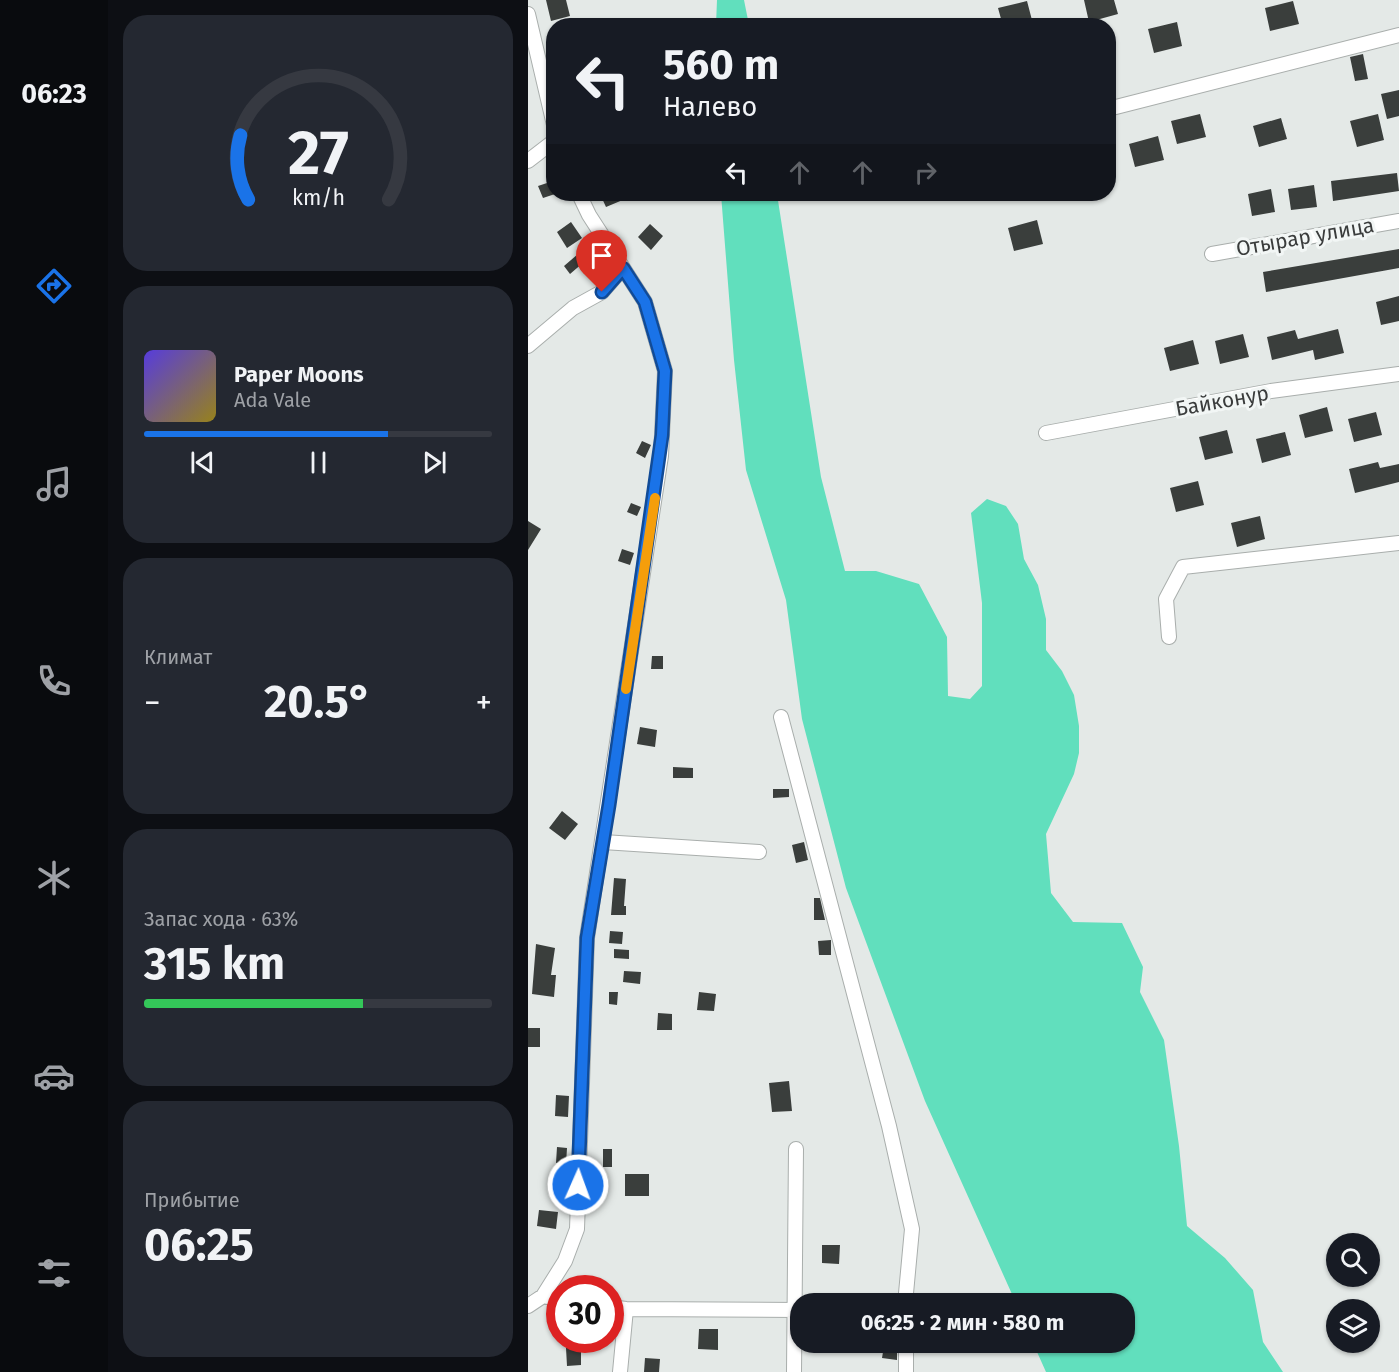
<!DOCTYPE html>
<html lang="ru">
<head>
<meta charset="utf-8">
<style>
  :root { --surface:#171b24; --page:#242831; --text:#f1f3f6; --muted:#9ea1a6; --line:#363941; --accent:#1a73e8 }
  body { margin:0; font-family:"Fira Sans",sans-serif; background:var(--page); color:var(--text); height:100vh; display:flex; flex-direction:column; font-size:22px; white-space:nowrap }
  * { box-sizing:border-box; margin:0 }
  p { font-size:20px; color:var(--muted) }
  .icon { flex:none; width:33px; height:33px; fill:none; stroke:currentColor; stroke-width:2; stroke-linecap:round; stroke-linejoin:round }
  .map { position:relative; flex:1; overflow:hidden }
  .sheet { display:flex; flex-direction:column; gap:15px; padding:15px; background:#0d0f14; width:420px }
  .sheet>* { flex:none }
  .hud { position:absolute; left:18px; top:18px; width:570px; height:183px; border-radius:24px; box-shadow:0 2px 4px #0004; background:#171b24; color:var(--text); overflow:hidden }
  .buttons { position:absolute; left:798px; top:1233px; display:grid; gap:12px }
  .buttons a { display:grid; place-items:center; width:54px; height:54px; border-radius:50%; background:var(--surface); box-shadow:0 2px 4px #0004; font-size:30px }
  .speed { position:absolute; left:18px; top:1275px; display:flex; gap:12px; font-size:30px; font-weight:700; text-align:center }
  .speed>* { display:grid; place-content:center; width:78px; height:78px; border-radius:50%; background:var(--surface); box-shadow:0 2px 4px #0004; line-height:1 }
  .speed .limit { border:9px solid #d22; background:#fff; color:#111 }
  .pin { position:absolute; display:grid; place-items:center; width:51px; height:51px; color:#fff; margin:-62px -26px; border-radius:50% 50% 50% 0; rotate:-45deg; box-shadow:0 0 6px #0007 }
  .pin .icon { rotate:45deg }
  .me { position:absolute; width:66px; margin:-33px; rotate:2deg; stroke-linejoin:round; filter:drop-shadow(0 0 4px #0008) }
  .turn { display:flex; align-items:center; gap:21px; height:126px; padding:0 18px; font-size:27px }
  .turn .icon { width:78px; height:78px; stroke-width:2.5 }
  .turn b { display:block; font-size:42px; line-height:51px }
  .lanes { display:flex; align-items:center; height:57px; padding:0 18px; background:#0003; justify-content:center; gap:30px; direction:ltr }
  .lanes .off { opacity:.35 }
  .big { font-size:45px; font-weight:700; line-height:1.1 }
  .sheet .card { flex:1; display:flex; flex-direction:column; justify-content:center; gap:9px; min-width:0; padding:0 21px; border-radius:24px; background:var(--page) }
  .sheet .dial { align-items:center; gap:0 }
  .dial svg { height:156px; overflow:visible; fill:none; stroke:var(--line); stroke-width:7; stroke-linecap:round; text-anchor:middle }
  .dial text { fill:var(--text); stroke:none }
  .song { display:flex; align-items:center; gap:18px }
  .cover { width:72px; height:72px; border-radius:9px; background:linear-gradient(135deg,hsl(250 70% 55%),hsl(50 70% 35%)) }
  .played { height:6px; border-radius:3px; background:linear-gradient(90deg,var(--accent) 70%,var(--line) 70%) }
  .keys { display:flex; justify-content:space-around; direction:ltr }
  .heat { display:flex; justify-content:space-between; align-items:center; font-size:33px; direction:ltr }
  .charge { height:9px; border-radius:4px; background:linear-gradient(90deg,#34c759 63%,var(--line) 0) }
  .trip { position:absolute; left:262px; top:1293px; width:345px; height:60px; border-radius:24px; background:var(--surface); box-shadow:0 2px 4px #0004; font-weight:700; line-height:60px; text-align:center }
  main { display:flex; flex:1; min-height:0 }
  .tab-bar { display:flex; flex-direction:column; width:108px; justify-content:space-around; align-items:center; background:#090b0e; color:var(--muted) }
  .tab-bar .icon { width:42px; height:42px }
  .tab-bar .current { color:var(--accent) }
  .tab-bar b { font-size:27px; color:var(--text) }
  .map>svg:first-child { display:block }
  .water { fill:#61dfbd }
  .building { fill:#3a3e3c }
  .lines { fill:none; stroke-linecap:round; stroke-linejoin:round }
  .minor-casing { stroke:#a9aeac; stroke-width:16 }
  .minor { stroke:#fff; stroke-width:14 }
  .route-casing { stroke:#114b97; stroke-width:15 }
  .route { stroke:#1a73e8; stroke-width:10 }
  .slow { stroke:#f59e0b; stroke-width:10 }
  .labels { text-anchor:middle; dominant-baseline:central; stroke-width:6; stroke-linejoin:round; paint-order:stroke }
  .street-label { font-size:21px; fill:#3a3c3c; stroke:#f2f6f5 }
</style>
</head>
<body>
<main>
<nav class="tab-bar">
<b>06:23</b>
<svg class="icon current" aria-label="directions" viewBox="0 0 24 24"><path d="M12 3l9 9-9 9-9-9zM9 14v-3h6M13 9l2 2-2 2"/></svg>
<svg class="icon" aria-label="music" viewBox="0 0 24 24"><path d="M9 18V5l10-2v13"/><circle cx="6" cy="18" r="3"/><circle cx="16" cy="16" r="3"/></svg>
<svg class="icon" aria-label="phone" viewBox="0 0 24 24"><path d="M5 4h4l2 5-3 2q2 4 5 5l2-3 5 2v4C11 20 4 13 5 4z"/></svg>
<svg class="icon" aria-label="climate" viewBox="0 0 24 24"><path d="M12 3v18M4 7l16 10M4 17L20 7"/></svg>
<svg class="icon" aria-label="car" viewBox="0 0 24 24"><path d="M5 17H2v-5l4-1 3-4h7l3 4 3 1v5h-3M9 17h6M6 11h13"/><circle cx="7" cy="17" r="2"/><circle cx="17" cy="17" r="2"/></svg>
<svg class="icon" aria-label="filters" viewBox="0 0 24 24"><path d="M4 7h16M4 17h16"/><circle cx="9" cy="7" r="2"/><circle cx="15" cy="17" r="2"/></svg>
</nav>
<section class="sheet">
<div class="card dial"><svg viewBox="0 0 100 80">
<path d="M14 69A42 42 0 1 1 86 69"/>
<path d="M14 69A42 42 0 0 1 10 36" stroke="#1a73e8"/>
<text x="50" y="56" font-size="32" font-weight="700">27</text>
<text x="50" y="72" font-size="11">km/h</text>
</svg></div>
<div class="card">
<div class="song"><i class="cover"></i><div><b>Paper Moons</b><p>Ada Vale</p></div></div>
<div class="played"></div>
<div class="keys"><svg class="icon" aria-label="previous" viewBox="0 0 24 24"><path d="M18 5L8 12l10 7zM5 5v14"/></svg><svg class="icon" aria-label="pause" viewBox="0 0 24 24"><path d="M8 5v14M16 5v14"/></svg><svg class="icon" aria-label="next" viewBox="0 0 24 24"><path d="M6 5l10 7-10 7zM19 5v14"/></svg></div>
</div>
<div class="card"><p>Климат</p>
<div class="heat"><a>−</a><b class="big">20.5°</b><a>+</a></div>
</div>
<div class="card"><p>Запас хода · 63%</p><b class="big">315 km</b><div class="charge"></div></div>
<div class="card"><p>Прибытие</p><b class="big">06:25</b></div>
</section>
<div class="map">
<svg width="871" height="1372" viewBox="0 0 871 1372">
  <rect width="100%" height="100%" fill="#e4e9e7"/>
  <path class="water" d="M189 0H216L221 25H188Z
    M193 194H249L293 477 317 571H348L391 584 419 637 420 696 442 699 454 686V603L443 513 459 499 478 506 490 524 496 559 510 585 518 619V650L534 671 546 695 551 726V753L546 774 518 834 523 893 545 922 594 923 615 967 612 992 636 1040 651 1146 659 1226 697 1258 725 1290 735 1342 755 1372H518L505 1343 597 1342V1304L488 1303 397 1101 318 888 274 719 258 600 218 470 206 360Z"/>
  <path class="building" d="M18 0H38L42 16 23 21Z
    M556 0H586L590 14 561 22Z
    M499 1 505 24 475 26 470 8Z
    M765 1 771 24 742 31 737 8Z
    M649 22 654 46 626 53 620 29Z
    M835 54 840 79 827 81 822 57Z
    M871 90V116L859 119 853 94Z
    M672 114 678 137 649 144 643 121Z
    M850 114 856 140 829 147 822 121Z
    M753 118 759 139 731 147 725 126Z
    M630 136 636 160 607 167 601 144Z
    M869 173 871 191 805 201 803 181Z
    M22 182 27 194 15 198 10 186Z
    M786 185 789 207 763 210 760 189Z
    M743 189 747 212 724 216 720 194Z
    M72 194H109L78 207Z
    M509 220 515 244 486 251 480 228Z
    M43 222 54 238 39 248 29 232Z
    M122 224 135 236 123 250 110 237Z
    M871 249V268L738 292 735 272Z
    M50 254 56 262 42 274 36 266Z
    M871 296V321L853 325 848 302Z
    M810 329 816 353 787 360 785 350 744 360 739 337 767 330 770 339Z
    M715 334 721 357 692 364 687 341Z
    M665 340 671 364 642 371 636 348Z
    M799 407 805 431 777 438 771 415Z
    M848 412 854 435 826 442 820 419Z
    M699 430 705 453 677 460 671 437Z
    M757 432 763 455 734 463 728 439Z
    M114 441 123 445 117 458 108 453Z
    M850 462 852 468 871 464V482L827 493 821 469Z
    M670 481 676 505 648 512 642 488Z
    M103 503 113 507 109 516 99 512Z
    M732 516 737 539 709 547 703 523Z
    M0 521 13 529 0 550Z
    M94 549 106 553 102 565 90 561Z
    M124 656H135V669H123Z
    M112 727 129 730 127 747 109 744Z
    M145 767 165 768V778H145Z
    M245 789H261V797L245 798Z
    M34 811 50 824 37 840 21 828Z
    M276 842 280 860 268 863 264 845Z
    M86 878 98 879 96 906H98V915H83Z
    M286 898H292L297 920H286Z
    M82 931 95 932 94 944 81 943Z
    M303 940V955H291L290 941Z
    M8 944 27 948 23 975H28L26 997 4 994Z
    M86 949 101 950V959L86 958Z
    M96 971 113 972 112 984 95 982Z
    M81 992H90L89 1005 81 1004Z
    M171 992 188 994 186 1011 169 1010Z
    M130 1013 144 1014V1030H129Z
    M0 1028H12V1047H0Z
    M261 1081 264 1111 244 1112 241 1083Z
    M28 1095 41 1096 40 1117 27 1116Z
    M29 1147 39 1148 38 1164 28 1163Z
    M75 1149H84V1167H75Z
    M97 1174H121V1196H97Z
    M11 1210 30 1212 28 1229 9 1226Z
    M294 1245H312L311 1264 294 1263Z
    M171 1329H190V1350L170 1349Z
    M356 1346 369 1348V1360L354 1358Z
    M38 1348H53V1365L39 1366Z
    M117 1358 132 1359 131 1372H116Z"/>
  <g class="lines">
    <defs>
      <path id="minor" d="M0 14 26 125
        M580 109 871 35
        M0 161 26 141
        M684 254 871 221
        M0 346 45 308 74 292 95 268
        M518 433 743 391 871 374
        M641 637 638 599 655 567 871 543
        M253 717 361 1126 384 1229 377 1304
        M75 842 231 852
        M15 1296 37 1261 49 1229 59 938 133 456 137 371 117 302 61 215 51 194
        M0 1306 15 1296 32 1299
        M82 1307 98 1309 273 1310
        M92 1372 98 1309
        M266 1372 268 1149
        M378 1372V1342"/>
    </defs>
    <use href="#minor" class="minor-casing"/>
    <use href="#minor" class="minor"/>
  </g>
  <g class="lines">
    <defs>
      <path id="route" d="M50 1185 59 938 81 805 134 435 137 371 117 302 95 268 74 292"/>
    </defs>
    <use href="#route" class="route-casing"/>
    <use href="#route" class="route"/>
    <path class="slow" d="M98 689 127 498"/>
  </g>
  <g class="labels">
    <g class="street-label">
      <text transform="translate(777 237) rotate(-10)">Отырар улица</text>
      <text transform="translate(694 401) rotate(-10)">Байконур</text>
    </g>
  </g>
</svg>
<div class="buttons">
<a><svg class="icon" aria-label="search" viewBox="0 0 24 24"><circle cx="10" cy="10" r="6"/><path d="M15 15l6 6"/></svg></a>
<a><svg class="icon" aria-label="layers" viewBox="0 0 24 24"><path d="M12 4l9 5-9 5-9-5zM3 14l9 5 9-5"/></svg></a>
</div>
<div class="speed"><div class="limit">30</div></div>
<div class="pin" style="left:74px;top:292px;background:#d93025"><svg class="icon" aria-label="arrive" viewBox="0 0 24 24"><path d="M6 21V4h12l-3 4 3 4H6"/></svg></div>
<svg class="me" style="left:50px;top:1185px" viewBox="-20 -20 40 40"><circle r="17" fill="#1a73e8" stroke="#fff" stroke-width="3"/><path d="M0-11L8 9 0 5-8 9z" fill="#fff"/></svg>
<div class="trip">06:25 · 2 мин · 580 m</div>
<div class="hud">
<div class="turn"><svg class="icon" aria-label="left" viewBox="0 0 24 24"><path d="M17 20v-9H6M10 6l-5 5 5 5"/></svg><div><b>560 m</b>Налево</div></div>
<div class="lanes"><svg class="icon" aria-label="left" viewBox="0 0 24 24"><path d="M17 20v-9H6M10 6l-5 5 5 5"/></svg><svg class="icon off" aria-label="ahead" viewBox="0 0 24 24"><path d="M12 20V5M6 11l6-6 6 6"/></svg><svg class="icon off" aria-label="ahead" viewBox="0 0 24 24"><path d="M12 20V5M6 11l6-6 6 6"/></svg><svg class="icon off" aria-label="right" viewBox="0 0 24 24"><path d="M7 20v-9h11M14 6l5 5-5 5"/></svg></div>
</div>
</div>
</main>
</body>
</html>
